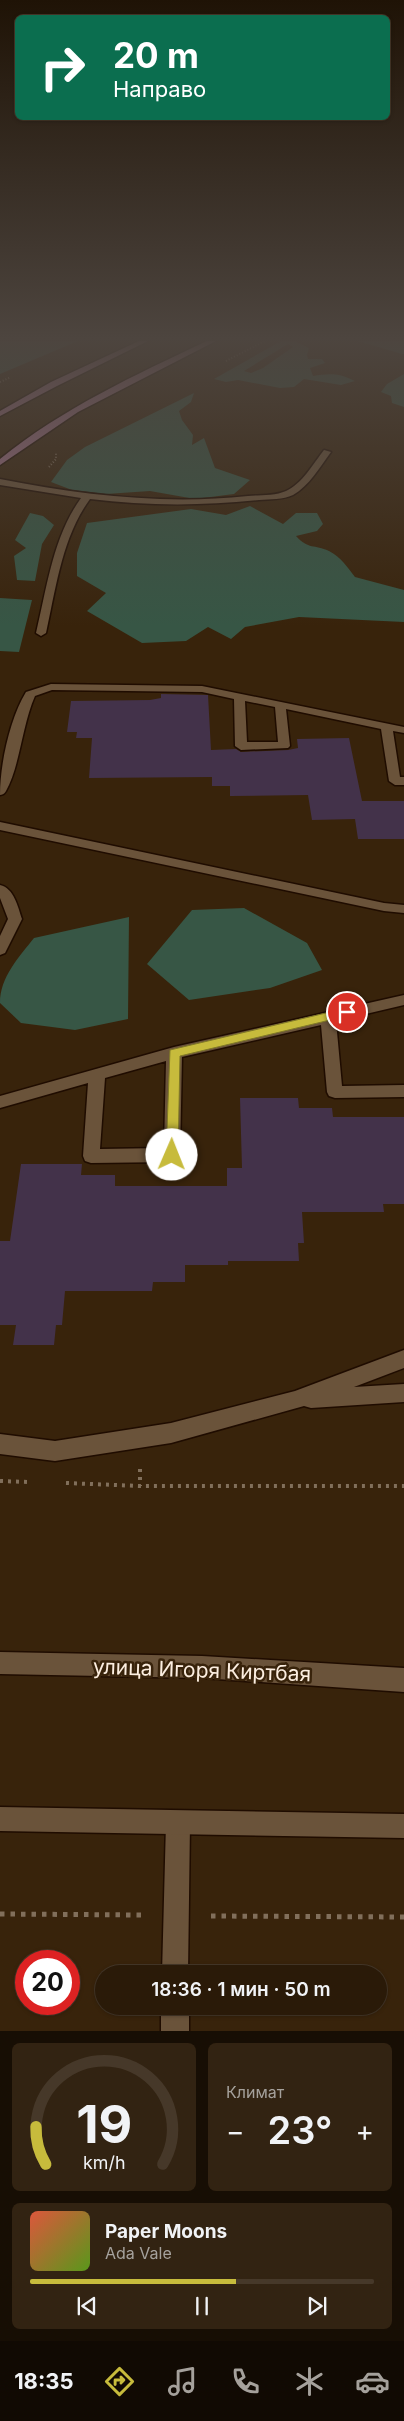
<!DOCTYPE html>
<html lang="ru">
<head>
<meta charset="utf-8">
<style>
  :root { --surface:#2a1a08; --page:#322312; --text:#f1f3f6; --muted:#a5a19c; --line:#463829; --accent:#c7bb3c }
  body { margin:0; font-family:Inter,sans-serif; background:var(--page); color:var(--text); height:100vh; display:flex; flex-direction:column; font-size:19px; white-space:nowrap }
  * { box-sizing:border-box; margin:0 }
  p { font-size:16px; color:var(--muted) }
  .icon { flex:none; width:28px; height:28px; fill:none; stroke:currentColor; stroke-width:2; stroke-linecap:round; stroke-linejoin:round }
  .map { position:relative; height:2031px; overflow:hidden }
  .panel { display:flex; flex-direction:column; gap:12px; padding:12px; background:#170e04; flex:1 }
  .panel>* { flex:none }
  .guide { position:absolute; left:15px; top:15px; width:375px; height:105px; border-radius:8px; box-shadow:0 1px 4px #0004,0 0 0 1px var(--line); background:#0b6e4f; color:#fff; overflow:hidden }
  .speed { position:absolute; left:15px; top:1950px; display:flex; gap:10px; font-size:25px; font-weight:700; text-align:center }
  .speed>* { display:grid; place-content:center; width:65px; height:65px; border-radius:50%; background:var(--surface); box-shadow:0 1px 4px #0004,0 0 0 1px var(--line); line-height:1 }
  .speed .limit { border:8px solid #d22; background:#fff; color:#111 }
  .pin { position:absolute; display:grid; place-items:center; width:42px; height:42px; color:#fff; margin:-21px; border:2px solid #fff; border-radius:50%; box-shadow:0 1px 5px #0007 }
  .me { position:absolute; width:55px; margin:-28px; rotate:1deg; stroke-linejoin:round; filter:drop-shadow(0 0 4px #0008) }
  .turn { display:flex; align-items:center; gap:18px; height:105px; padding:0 15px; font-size:22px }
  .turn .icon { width:65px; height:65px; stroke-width:2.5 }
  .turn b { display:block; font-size:35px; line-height:42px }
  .big { font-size:38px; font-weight:600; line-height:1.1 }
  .panel .widget { flex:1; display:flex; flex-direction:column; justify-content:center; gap:8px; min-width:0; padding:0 18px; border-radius:8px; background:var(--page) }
  .panel .dial { align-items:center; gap:0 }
  .dial svg { height:130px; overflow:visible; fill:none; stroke:var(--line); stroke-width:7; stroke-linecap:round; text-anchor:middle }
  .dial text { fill:var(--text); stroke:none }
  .song { display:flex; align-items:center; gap:15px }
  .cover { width:60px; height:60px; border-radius:8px; background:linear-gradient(135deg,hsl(10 70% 55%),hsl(90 70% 35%)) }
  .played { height:5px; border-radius:2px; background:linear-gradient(90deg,var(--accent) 60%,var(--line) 60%) }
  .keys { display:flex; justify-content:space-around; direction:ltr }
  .heat { display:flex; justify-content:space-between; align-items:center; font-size:28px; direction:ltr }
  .panel .tiles { flex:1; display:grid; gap:12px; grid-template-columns:1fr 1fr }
  .widget:last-child { grid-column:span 2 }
  .trip { position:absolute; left:95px; top:1965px; width:292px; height:50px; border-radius:25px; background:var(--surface); box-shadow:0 1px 4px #0004,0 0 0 1px var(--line); font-weight:600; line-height:50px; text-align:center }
  .dock { display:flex; height:80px; justify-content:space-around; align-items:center; background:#110a03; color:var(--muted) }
  .dock .icon { width:35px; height:35px }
  .dock .active { color:var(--accent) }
  .dock b { font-size:22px; color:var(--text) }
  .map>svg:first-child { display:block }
  .green { fill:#375444 }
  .forest { fill:#375645; fill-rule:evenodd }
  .building { fill:#43324a }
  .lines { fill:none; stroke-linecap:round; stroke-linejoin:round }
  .service-casing { stroke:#1f0c00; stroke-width:3 }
  .minor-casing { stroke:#1f0c00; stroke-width:3 }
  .primary-casing { stroke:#1f0c00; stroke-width:3 }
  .path-far2 { stroke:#816f5b; stroke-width:2; stroke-dasharray:1 2; stroke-linecap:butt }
  .path-far1 { stroke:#816f5b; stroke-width:4; stroke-dasharray:3 5; stroke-linecap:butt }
  .path { stroke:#816f5b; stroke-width:5; stroke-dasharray:4.5 6; stroke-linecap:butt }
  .service { fill:#6a533a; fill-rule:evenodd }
  .minor { fill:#6a533a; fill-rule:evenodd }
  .primary { fill:#a1718a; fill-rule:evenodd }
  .route { fill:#c7bb3c; stroke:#817a27 }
  .labels { text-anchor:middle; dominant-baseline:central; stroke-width:5; stroke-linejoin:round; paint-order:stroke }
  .near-street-label { font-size:21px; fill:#fceee0; stroke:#38230b }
</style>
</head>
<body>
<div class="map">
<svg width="404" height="2031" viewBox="0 0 404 2031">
  <rect width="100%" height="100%" fill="#38230b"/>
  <path class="green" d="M358 341H404V354H402Z"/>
  <path class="forest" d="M0 341H78L0 374Z
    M281 341H295L309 348 307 355 308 359H322L325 363 310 368 313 376C329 373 340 373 355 381L341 385 304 379 294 387 280 388 238 380 226 382 214 379ZM288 344 293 347 263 368 251 373 244 371Z
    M404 374V407L392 403 391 396 381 392 387 384Z
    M194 393 191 402 179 411 182 420 193 435 192 445 204 438 215 468 250 480 234 494 195 499 150 491 106 494 72 490 51 482 67 460 85 447Z
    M250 506 283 524 296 513H317L323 524 317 531 296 536C309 550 314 544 329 551 341 557 347 567 355 577L404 590V622L299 617 245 627 231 639 208 627 186 641 142 643 87 611 106 593 77 576V553L87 523 191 509 226 515Z
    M30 513 43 516 54 525 42 544 35 581 17 580 14 556 26 548 15 540Z
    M0 598 32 600 19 652 0 651Z
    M244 908 307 943 322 970 270 988 189 1000 147 964 192 910Z
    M129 917 128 1019 75 1030 21 1023 0 1003C0 977 19 957 34 938Z"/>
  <path class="building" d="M161 694 208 695 211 750 236 749 241 752 288 750 298 748 297 739 349 738 362 801H404V839H358L355 819 312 820 308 795 230 796V786H212V777L89 778 92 738H76L77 732H67L71 701 150 700 161 698Z
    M240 1098H298L299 1108H332L333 1117H404V1204H383L384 1212H302L304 1243H298L299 1261H228V1265H185V1282H153L152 1291H65L62 1325H56L54 1345H13L16 1325H0V1241H10L21 1164H82L81 1175H115V1186H227V1168H242Z"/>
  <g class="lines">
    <defs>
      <path id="service" d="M324 450 331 452C320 467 309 486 293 495 283 500 270 499 259 500 202 506 146 506 90 499 62 537 56 588 46 633L41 636 36 633C47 587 53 537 81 498L0 485V479C82 495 164 505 248 496 259 495 275 496 286 491 302 484 313 464 324 450Z
        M51 684 202 686 404 727V733L393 731 400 777H404V785H395L389 781 381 729 286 709 290 746 288 748 241 750 235 746 234 699 202 692 52 690 35 696C22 725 20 766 6 791 4 794 4 794 0 795 0 764 10 718 26 692ZM245 701 275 707 278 742H247Z
        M0 822 384 903 404 905V913L384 911 0 830Z
        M0 885C14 888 18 907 22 919L5 953 0 955V936L8 919 0 898Z
        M404 995V1005L336 1021 342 1086 404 1085V1097L335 1098 329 1096 327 1092 321 1025 182 1057 180 1155 178 1160 172 1162 91 1163 85 1161 83 1156 88 1083 0 1108V1096L174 1047ZM166 1061 164 1148 100 1149 105 1078Z
        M404 1350V1368L354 1387 404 1384V1402L311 1408 304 1406 171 1443 55 1461 0 1454V1434L55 1441 171 1423 295 1391Z
        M178 1811 187 1814 190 1823 188 1974H162L166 1823 169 1814Z
        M161 2006H189V2031H161Z"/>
      <path id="minor" d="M0 1652 202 1656 404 1668V1692L202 1678 0 1674Z
        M0 1807 404 1814V1838L0 1831Z"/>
      <path id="primary" d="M139 341H148L57 386 0 416V411L51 382Z
        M207 341H216L78 412 0 465V459C63 408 135 375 207 341Z"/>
    </defs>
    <use href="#service" class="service-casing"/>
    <use href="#minor" class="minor-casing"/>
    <use href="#primary" class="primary-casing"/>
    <path class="path-far2" d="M226 361 265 341
      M0 382 11 377
      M49 467 56 459V453"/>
    <path class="path-far1" d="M140 1469V1486
      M0 1481 29 1482
      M66 1483 140 1486H404"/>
    <path class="path" d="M0 1914 142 1915
      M211 1916 404 1917"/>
    <use href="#service" class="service"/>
    <use href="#minor" class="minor"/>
    <use href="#primary" class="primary"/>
  </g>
  <linearGradient id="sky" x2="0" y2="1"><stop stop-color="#1f1306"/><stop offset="0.54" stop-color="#4d453f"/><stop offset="1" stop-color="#4d453f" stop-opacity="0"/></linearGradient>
  <rect width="404" height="626" fill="url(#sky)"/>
  <path class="route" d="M347 1008 353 1012 351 1015 180 1056 178 1155 172 1160 168 1159 166 1155 170 1050Z"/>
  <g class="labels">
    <g class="near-street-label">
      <text transform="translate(202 1670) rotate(2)">улица Игоря Киртбая</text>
    </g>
  </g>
</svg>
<div class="speed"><div class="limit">20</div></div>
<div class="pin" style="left:347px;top:1012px;background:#d93025"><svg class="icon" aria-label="arrive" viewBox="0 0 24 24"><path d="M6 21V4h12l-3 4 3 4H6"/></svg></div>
<svg class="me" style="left:172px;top:1155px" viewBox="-20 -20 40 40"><circle r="19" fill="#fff"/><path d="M0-13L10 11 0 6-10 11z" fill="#c7bb3c"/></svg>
<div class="trip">18:36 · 1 мин · 50 m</div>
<div class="guide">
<div class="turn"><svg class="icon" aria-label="right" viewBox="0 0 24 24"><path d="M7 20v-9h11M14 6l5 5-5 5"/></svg><div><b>20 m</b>Направо</div></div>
</div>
</div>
<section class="panel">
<div class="tiles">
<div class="widget dial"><svg viewBox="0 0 100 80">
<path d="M14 69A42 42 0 1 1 86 69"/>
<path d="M14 69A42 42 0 0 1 8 46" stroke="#c7bb3c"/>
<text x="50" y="56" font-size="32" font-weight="700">19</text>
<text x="50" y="72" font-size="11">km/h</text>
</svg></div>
<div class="widget"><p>Климат</p>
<div class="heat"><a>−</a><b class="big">23°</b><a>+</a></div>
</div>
<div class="widget">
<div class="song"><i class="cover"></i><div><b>Paper Moons</b><p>Ada Vale</p></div></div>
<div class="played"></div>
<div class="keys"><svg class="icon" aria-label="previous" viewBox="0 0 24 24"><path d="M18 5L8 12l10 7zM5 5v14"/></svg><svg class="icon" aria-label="pause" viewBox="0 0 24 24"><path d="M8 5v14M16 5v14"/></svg><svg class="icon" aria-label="next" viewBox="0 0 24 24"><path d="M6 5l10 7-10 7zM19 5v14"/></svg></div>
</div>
</div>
</section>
<nav class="dock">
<b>18:35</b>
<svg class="icon active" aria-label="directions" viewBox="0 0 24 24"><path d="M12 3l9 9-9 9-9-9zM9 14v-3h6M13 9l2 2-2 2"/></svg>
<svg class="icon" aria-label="music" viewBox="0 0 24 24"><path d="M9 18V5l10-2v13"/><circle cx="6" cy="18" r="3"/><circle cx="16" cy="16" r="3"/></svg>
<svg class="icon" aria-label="phone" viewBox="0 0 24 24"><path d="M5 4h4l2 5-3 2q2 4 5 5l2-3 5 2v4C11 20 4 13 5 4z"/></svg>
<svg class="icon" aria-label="climate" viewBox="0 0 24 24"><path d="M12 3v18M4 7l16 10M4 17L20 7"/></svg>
<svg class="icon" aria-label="car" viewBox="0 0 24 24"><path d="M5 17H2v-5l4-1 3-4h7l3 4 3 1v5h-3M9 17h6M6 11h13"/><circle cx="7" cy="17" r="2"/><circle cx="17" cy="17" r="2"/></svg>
</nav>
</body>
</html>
